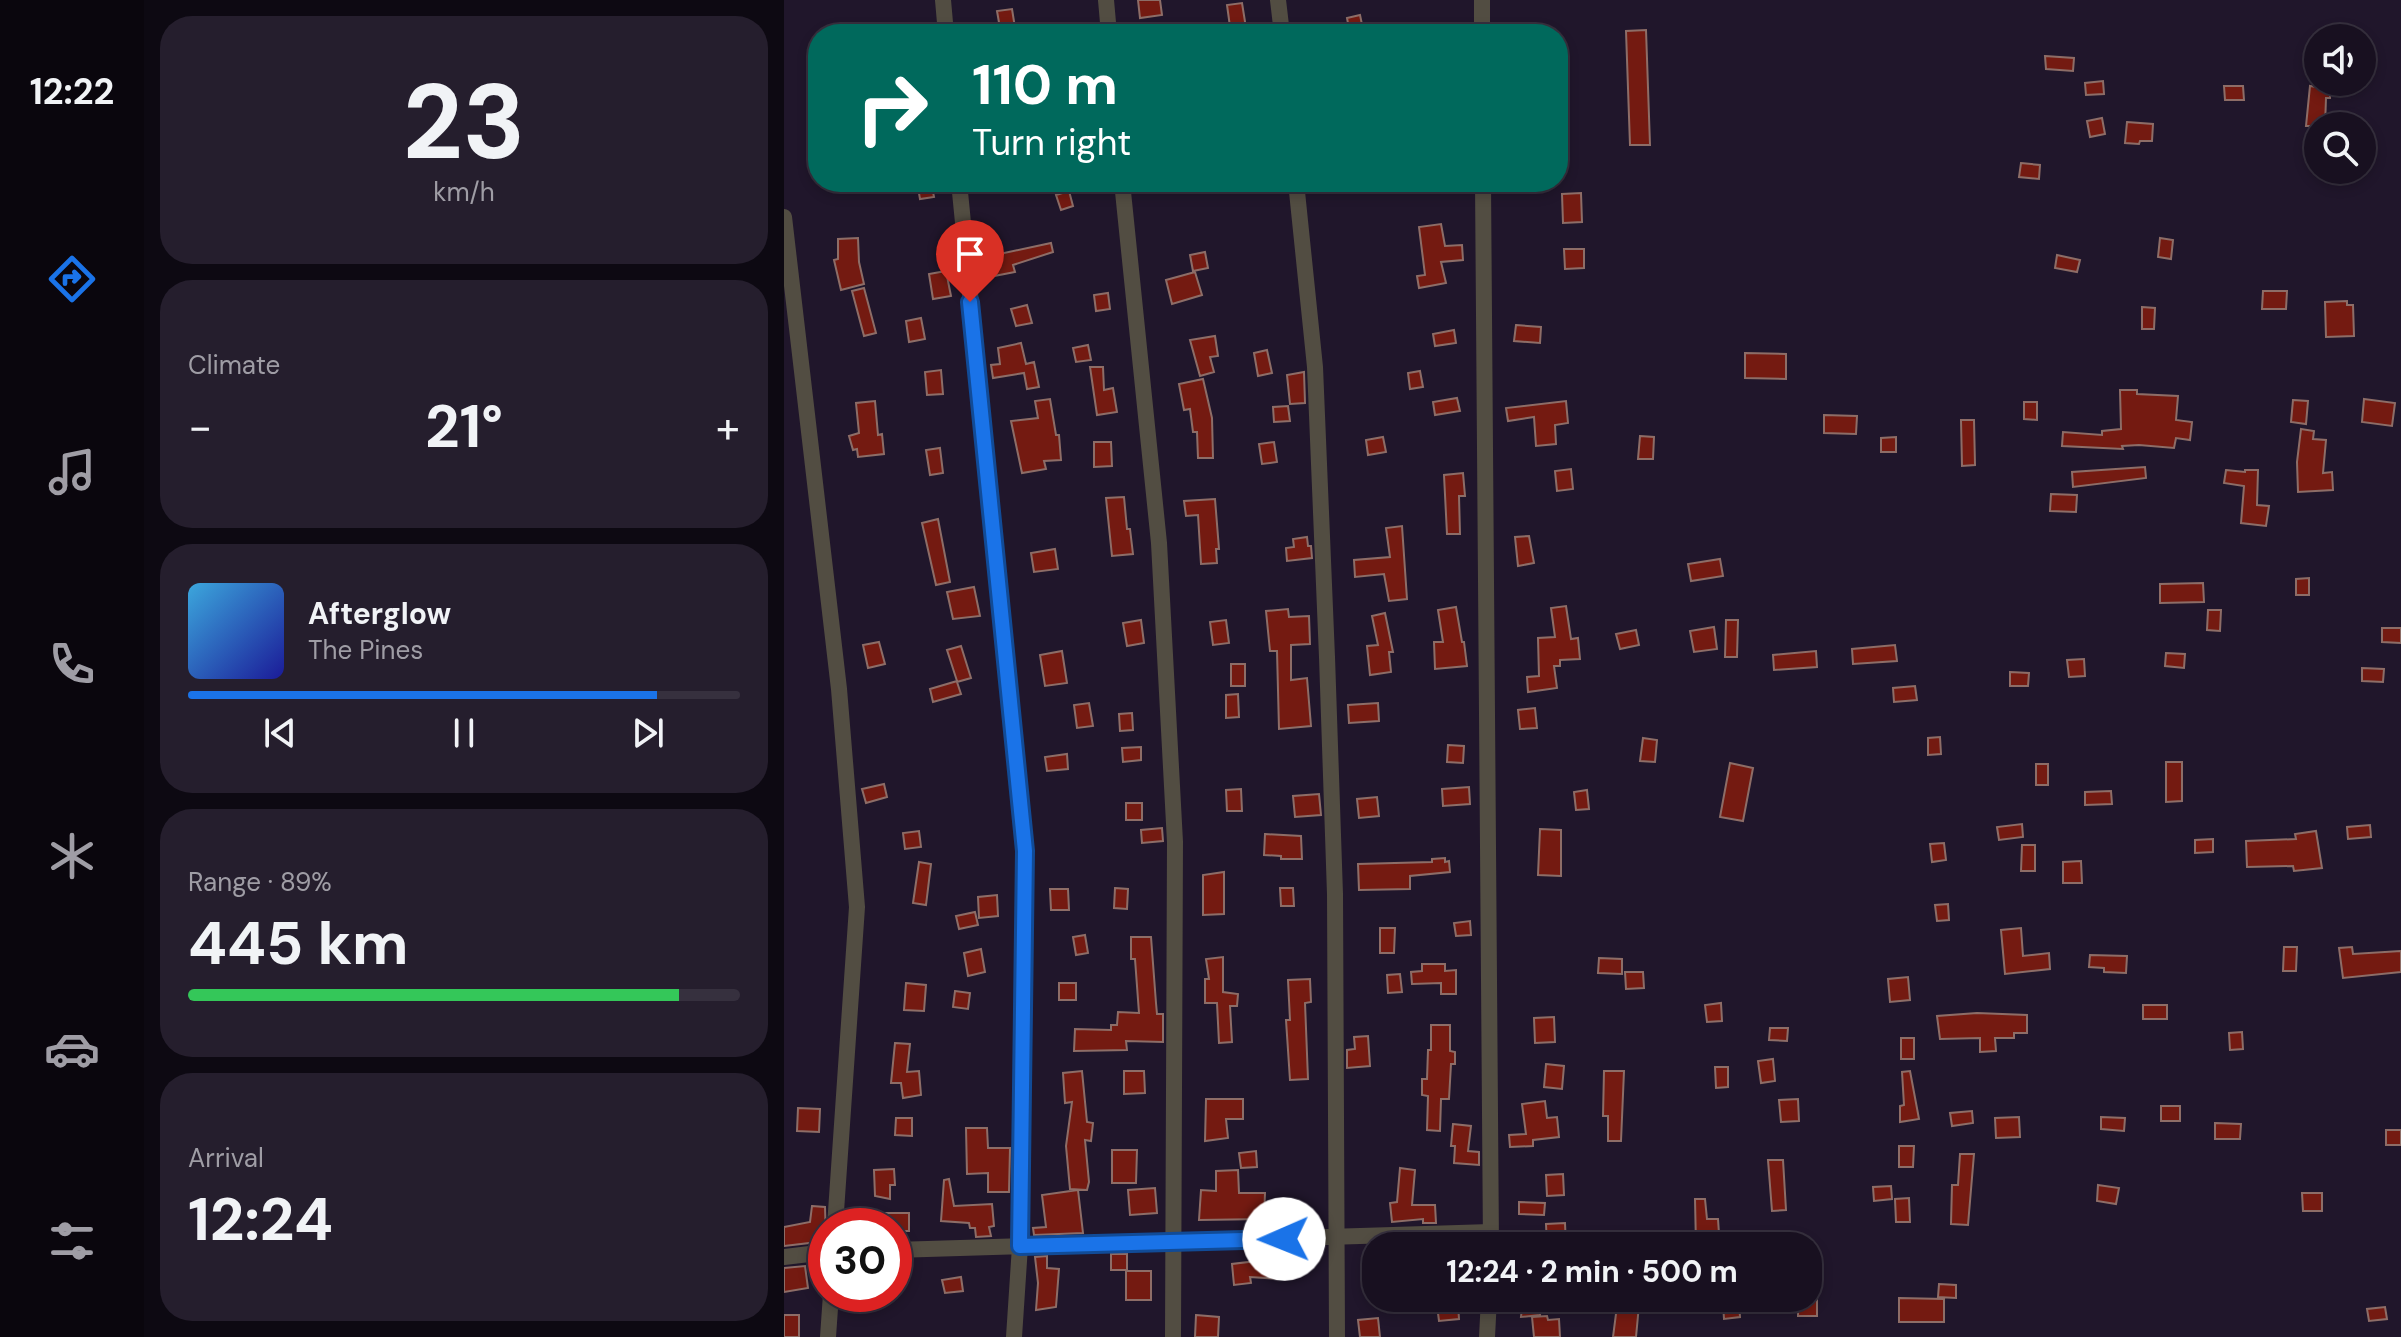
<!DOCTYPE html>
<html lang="en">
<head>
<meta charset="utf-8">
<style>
  :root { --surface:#181020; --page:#251e2d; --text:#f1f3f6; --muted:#9f9da5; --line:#36303e; --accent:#1a73e8 }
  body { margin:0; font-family:"DM Sans",sans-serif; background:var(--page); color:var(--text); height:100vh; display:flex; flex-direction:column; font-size:30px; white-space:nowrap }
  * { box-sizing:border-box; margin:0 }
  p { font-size:26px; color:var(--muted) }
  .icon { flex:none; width:44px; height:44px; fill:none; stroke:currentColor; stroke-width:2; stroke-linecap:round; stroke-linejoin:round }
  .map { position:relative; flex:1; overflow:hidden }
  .side { display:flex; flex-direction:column; gap:16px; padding:16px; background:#0d0912; width:640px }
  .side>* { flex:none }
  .banner { position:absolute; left:24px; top:24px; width:760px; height:168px; border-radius:32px; box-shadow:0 4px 12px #0003,0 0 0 2px var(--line); background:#00695c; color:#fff; overflow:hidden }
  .buttons { position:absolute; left:1520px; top:24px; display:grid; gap:16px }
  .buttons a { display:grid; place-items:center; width:72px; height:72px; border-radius:50%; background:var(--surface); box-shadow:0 4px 12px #0003,0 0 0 2px var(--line); font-size:40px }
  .speed { position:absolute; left:24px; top:1208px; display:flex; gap:16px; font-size:40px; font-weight:700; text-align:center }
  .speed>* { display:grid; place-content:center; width:104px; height:104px; border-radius:50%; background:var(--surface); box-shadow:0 4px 12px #0003,0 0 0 2px var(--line); line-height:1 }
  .speed .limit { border:12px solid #d22; background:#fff; color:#111 }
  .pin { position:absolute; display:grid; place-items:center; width:68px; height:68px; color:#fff; margin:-82px -34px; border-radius:50% 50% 50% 0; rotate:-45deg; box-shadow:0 0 8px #0007 }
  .pin .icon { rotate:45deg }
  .me { position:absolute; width:88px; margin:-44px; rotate:269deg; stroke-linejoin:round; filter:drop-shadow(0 0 6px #0008) }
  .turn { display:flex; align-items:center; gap:28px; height:168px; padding:0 32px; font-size:36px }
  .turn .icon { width:104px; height:104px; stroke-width:2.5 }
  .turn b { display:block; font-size:56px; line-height:68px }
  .big { font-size:60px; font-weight:700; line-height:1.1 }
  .side .widget { flex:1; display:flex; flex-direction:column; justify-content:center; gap:12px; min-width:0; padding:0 28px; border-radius:32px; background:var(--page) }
  .side .dial { align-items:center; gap:0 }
  .dial b { font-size:104px; line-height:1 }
  .song { display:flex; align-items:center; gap:24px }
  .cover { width:96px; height:96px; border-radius:12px; background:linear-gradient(135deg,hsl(200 70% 55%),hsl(240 70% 35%)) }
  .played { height:8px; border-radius:4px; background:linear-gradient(90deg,var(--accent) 85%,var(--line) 85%) }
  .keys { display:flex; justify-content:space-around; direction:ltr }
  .heat { display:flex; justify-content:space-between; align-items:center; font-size:44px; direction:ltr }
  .charge { height:12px; border-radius:6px; background:linear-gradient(90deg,#34c759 89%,var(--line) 0) }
  .trip { position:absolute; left:578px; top:1232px; width:460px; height:80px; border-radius:32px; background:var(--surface); box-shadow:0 4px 12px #0003,0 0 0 2px var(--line); font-weight:700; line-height:80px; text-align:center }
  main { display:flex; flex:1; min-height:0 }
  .tabs { display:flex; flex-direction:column; width:144px; justify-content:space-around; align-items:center; background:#0a060d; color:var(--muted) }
  .tabs .icon { width:56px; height:56px }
  .tabs .selected { color:var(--accent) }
  .tabs b { font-size:36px; color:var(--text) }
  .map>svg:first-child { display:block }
  .building { fill:#741a11; stroke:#8d6d67; stroke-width:2 }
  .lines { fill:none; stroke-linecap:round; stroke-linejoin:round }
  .street { stroke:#524d42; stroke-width:16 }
  .route-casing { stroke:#114b97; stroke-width:20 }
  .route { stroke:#1a73e8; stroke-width:14 }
</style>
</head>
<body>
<main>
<nav class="tabs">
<b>12:22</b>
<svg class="icon selected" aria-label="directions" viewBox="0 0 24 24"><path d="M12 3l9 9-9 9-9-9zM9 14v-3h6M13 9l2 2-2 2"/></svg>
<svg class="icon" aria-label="music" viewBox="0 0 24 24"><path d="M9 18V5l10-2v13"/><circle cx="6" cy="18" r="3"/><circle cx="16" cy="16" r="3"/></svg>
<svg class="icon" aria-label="phone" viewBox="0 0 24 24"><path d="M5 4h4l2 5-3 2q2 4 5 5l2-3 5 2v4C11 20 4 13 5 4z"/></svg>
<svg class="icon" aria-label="climate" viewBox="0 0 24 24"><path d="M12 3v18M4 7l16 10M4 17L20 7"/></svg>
<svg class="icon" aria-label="car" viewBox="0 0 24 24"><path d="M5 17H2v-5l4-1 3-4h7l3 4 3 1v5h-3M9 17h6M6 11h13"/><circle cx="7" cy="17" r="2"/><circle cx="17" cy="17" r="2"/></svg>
<svg class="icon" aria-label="filters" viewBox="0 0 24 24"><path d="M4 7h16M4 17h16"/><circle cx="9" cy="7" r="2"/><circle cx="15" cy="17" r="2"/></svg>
</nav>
<section class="side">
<div class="widget dial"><b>23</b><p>km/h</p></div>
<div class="widget"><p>Climate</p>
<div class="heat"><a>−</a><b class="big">21°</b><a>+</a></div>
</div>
<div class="widget">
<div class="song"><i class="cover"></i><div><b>Afterglow</b><p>The Pines</p></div></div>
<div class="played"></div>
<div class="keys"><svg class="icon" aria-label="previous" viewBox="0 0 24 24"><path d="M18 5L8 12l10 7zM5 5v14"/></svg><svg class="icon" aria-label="pause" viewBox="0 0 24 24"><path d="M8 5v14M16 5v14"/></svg><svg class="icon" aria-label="next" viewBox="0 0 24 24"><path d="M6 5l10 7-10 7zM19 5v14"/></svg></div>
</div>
<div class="widget"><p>Range · 89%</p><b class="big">445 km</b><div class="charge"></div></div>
<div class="widget"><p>Arrival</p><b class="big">12:24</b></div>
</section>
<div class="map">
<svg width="1617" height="1337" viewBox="0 0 1617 1337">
  <rect width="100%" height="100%" fill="#20162b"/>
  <path class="building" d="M354 0H376L378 15 356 18Z
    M458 3 463 34H447L443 5Z
    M228 9 232 34H217L213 11Z
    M576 15 580 34H566L563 18Z
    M862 30 866 145H846L842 31Z
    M1261 56 1290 58 1289 71 1262 69Z
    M1319 81 1320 94 1302 95 1301 83Z
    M1533 82 1546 83V98H1542L1541 126H1522L1526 86 1533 87Z
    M1440 86H1459L1460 100H1441Z
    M1318 118 1321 134 1306 137 1303 121Z
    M1343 122 1369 124 1368 141H1356L1355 144 1341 143Z
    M1237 163 1256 165 1255 179 1235 177Z
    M133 182H147L150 197 136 199Z
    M285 191 289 206 277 210 272 195Z
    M797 193 798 222 779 223 778 194Z
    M657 224 661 246 678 245 679 260 657 262 662 283 635 288 633 276 641 275 635 227Z
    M74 238 75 262 80 284 57 290 50 260 54 259V239Z
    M1376 238 1389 240 1387 259 1374 257Z
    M267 243 269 252 229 265 231 272 210 276 206 256Z
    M780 249H800V268L781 269Z
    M421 252 424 268 409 271 406 255Z
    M1273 255 1296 260 1293 272 1271 268Z
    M162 271 167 296 149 299 145 274Z
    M411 272 418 295 388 304 382 280Z
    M80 288 92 333 80 336 68 291Z
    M1479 291H1503L1502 309H1478Z
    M324 293 326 309 312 311 310 295Z
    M1563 301V305H1569L1570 336 1542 337 1541 302Z
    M243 305 248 323 232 326 227 309Z
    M1358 307 1371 308 1370 329H1358Z
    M137 318 141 339 125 342 122 321Z
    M732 325 757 327 756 343 730 341Z
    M670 330 672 343 651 346 649 334Z
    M431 336 434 356 426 357 430 372 416 376 406 340Z
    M237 343 242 364 250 362 255 387 243 389 240 373 209 378 207 365 216 364 214 348Z
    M304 345 307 360 292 362 289 348Z
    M483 350 488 373 474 376 470 353Z
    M961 353 1002 354V379L961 378Z
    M306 367H319L320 390 329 388 333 412 313 415Z
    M157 370 159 394 143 395 141 372Z
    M636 371 639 387 626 389 624 373Z
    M520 372 521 403 506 404 503 375Z
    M419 379 428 418 429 458H414L413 432H409L406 409 400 410 395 384Z
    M1336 390H1353V394L1394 396 1392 420 1408 422 1406 440 1392 438 1390 448 1355 445 1338 446 1339 449 1278 446 1279 432 1318 435V431L1337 429Z
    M673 398 676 411 651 415 649 402Z
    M266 399 272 435H275L277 460 260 461 262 469 238 473 227 421 254 418 251 401Z
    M1580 399 1611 403 1608 426 1578 422Z
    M1509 400 1524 401 1522 424 1507 422Z
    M91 401 94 435 98 434 100 454 74 457 73 449 69 450 65 436 75 433 72 403Z
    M782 401 784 423 771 425 772 444 752 446 750 417 724 421 722 408Z
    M1240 402H1253V420L1240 419Z
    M504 406 506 421 490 422 489 407Z
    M1040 415 1073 416 1072 434 1040 433Z
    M1177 420H1190L1191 465 1178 466Z
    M1517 429 1530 431 1529 439 1542 440 1539 473 1548 472 1549 490 1514 492 1513 462Z
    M856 436 870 437 869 459H854Z
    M599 437 602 452 584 455 582 440Z
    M1112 437V452H1097V438Z
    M310 442H327L328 466 310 467Z
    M490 442 493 462 478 464 475 444Z
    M156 448 159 473 146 475 142 450Z
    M1361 467 1362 478 1289 487 1288 472Z
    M787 469 789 489 773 491 771 471Z
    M1442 470 1461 472V470H1474L1473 505 1485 506 1482 526 1457 523 1460 486 1440 483Z
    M679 473 681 496H675L676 534H663L660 475Z
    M1267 494 1293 495 1292 512 1266 511Z
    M340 497 343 529H346L349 554 328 556 322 498Z
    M431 499 435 549H432L433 563 417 564 414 515 402 516 400 501Z
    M154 519 166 582 152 585 138 523Z
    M618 526 623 599 605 601 600 574 571 577 570 560 606 557 602 528Z
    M745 536 750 563 734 566 731 537Z
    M523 537 524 546H527L528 558 503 561 502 548 510 547 509 539Z
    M271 549 274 569 250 572 247 553Z
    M936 559 939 576 907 581 904 564Z
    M1525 578V595H1512V579Z
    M1419 583 1420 602 1376 603V584Z
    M190 587 196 616 169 619 163 592Z
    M782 606 787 639 794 638 796 659 776 660V666H770L773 688 744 692 743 677 755 676 754 638 771 637 767 608Z
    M672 607 678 642H680L683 666 651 669 650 642H659L654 610Z
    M504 609 505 617 525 616 526 644 507 645V680L523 678 527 726 495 729 493 651H486L482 611Z
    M1424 610H1437L1436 631 1423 630Z
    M601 613 609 652H605L607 672 586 675 583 646 594 645 588 616Z
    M357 620 360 643 343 646 339 623Z
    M442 620 445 643 429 645 426 622Z
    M942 620H954L953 657H941Z
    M930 627 933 649 910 652 906 631Z
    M1598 628H1617V643L1598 642Z
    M852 630 855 645 836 649 832 634Z
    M95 642 101 664 84 668 79 645Z
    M1111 645 1113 661 1069 664 1068 649Z
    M177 646 187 678 173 682 177 694 149 702 146 689 173 681 163 650Z
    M278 651 283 683 261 686 256 655Z
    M1032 651 1033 667 990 670 989 655Z
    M1382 653 1401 654 1400 668 1381 666Z
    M1300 659 1301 676 1285 677 1283 660Z
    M447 664H461V686H447Z
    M1578 668 1600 669 1599 682 1578 681Z
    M1226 672 1245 673 1244 686H1226Z
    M1131 686 1133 700 1110 702 1109 688Z
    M454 694 455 717 442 718V695Z
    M305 703 309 726 293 728 290 705Z
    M594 703 595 721 565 723 564 705Z
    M751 708 753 728 736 729 734 710Z
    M348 713 349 730 336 731 335 714Z
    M1156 737 1157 754 1144 755V738Z
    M859 738 873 740 871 762 856 761Z
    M664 745 680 746 679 763 663 762Z
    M357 747V760L339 762 338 748Z
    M283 754 284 769 263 771 261 757Z
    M1382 762H1398V801L1382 802Z
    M946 763 969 768 959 821 936 817Z
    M1252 764H1264V785H1252Z
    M100 784 103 797 82 803 78 789Z
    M685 787 686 804 659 806 658 789Z
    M457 789 458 811H443L442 790Z
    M803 790 805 809 792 810 790 792Z
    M1327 791 1328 804 1301 805V792Z
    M535 794 537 815 511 817 509 796Z
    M593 797 595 816 575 818 573 799Z
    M342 803H358V820H342Z
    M1238 824 1239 837 1215 840 1213 827Z
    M1586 825 1587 837 1564 839 1563 827Z
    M378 828 379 841 358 843 357 830Z
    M756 829 777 830V876L754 875Z
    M135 831 137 847 121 849 119 833Z
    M1532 831 1538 868 1510 871 1509 866 1463 867 1462 841 1512 839 1511 834Z
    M481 834 517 836 518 859H497V856L480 855Z
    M1429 839V852L1411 853V840Z
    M1160 843 1162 860 1148 862 1146 844Z
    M1238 845H1251V871H1237Z
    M661 858V862L665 861 666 872 626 876V889L575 890 574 864 648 862V859Z
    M1297 861 1298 883H1279V862Z
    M135 862 147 864 142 905 129 903Z
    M440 872V914L419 915V875Z
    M331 888 344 889 343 909 330 908Z
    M496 888H509L510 906H497Z
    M266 889H284L285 910H267Z
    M213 895 214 916 195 918 194 897Z
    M1164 904 1165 920 1153 921 1151 905Z
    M191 912 194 925 175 929 172 916Z
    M686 921 687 935 672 936 670 923Z
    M596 928H611L610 953H596Z
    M1237 928 1239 956 1265 953 1266 969 1221 974 1217 930Z
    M301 935 304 953 292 955 289 937Z
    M347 937H367L372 1003 373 1014H379V1042L342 1041 343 1050 290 1051 291 1029 327 1030V1025H333L334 1012 355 1013 351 959H347Z
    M1500 947H1513L1512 971H1499Z
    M1568 947 1569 954 1617 951V972L1559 978 1555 948Z
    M197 949 201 972 184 976 180 953Z
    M1306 955 1343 956 1342 973 1320 972V968L1305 967Z
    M439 957V992L454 994 453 1006H446L448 1042 435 1043 433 1003H421V979H425L422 959Z
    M815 958 838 959V974L814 973Z
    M638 964H661V971L672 970V994H657V983L628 984 627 972 638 971Z
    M841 972H859L860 988 842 989Z
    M616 974 618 992 604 993 603 975Z
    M1124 977 1126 1000 1106 1002 1104 979Z
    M526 979 527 1002 521 1003 524 1079 506 1080 502 1020H506L504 980Z
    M122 983 142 985 140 1011 120 1010Z
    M275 983H292V1000H275Z
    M171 991 186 993 184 1009 169 1007Z
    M937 1003 938 1021 923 1022 921 1005Z
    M1359 1005H1383V1019H1359Z
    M1193 1013 1243 1015V1033H1230V1038H1211L1212 1051 1196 1052V1038L1156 1039 1153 1016Z
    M770 1017 771 1042 751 1043 750 1018Z
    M647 1025H666V1051L671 1052V1064H667L665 1099H657L656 1131 643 1130 644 1096 638 1095V1079H643L644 1050H647Z
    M986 1028H1004L1003 1041 985 1040Z
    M1458 1032 1459 1049 1446 1050 1445 1033Z
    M584 1036 586 1066 563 1068V1050L571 1049 570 1037Z
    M1117 1038H1130V1059H1117Z
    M111 1043 126 1044 123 1072 135 1071 137 1095 119 1098 117 1083H107Z
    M989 1059 991 1081 977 1083 974 1061Z
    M762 1064 780 1066 778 1089 760 1087Z
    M931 1067H944V1087L932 1088Z
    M298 1071 303 1122 309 1123 307 1141 301 1140 305 1182 303 1190 286 1189 282 1146 288 1102 281 1103 279 1073Z
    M340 1071H360L361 1093 340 1094Z
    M820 1071H840L837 1141H824V1116H819Z
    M1126 1071 1135 1119 1116 1122V1106L1120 1105 1118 1072Z
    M422 1099H459V1119H442L444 1138 421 1141Z
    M1014 1099 1015 1121 997 1122 995 1100Z
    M761 1101 763 1118 773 1117 775 1137 749 1140V1146L726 1147 725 1135 742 1134 738 1104Z
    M1377 1106H1396V1121H1377Z
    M14 1108 36 1109 35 1132 13 1131Z
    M1188 1111 1189 1123 1168 1126 1166 1113Z
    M1235 1117 1236 1137 1212 1138 1211 1118Z
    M1317 1117 1341 1118 1340 1131 1317 1129Z
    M112 1118H128V1136L111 1135Z
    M1431 1123 1457 1124 1456 1139H1431Z
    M669 1124 687 1126 684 1151 695 1152V1165L670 1163 671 1146H667Z
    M182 1128H203L204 1148H226L225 1192H204V1173L183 1174Z
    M1602 1130H1617V1145H1602Z
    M1115 1146H1130L1129 1167H1115Z
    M328 1150H353L352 1183H328Z
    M472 1151 473 1167 457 1168 455 1153Z
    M1176 1154H1190L1184 1225 1167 1224 1168 1185H1174Z
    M984 1160H999L1002 1210 988 1211Z
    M616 1168 631 1170 628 1205H651L652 1223H639V1219L608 1222 606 1203 613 1202Z
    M110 1169 111 1185H106V1199L91 1196 90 1170Z
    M454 1170 455 1193H481L480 1219 415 1220 417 1190 432 1191V1171Z
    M779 1174 780 1195 763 1196 762 1175Z
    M165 1179 170 1206 208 1204 210 1226 205 1227 207 1236 192 1237 191 1228H186L185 1223 157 1221 160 1180Z
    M1314 1185 1335 1188 1332 1204 1313 1201Z
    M1107 1186 1108 1199 1090 1201 1089 1187Z
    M371 1188 373 1213 346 1215 344 1190Z
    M294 1190 299 1233 250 1235 249 1228 262 1227 258 1195Z
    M1518 1193H1538V1211H1519Z
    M1125 1198 1126 1222H1112L1111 1199Z
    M911 1199H921L923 1219H934L935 1234H924L925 1246H912Z
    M735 1202 761 1203 760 1215 735 1214Z
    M28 1206 41 1207 42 1241 0 1246V1227L26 1222Z
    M99 1213H125V1231H110V1226H99Z
    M781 1223 782 1246H763L762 1224Z
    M327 1254H343V1270H327Z
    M263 1256V1268L275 1269 272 1307 252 1310 254 1283 251 1257Z
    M482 1257 500 1258 498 1279 466 1277 467 1283 450 1285 448 1264 481 1260Z
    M21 1266 24 1288 0 1292V1268Z
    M342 1271H367V1300H342Z
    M177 1277 179 1291 161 1293 158 1280Z
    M1155 1284 1172 1285V1298L1154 1297Z
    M739 1298H758L756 1315 737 1317Z
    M1014 1298H1033V1316H1014Z
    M1115 1298 1160 1299V1322H1115Z
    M955 1302 956 1317 940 1319 939 1304Z
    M674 1304 675 1319 655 1321 653 1306Z
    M855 1305 852 1337H829L833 1306Z
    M1601 1307 1603 1319 1585 1321 1583 1309Z
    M0 1315H15V1337H0Z
    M412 1315 435 1317 434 1337H411Z
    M763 1316 764 1320 775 1319 776 1337H750L748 1317Z
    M594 1318 596 1337H576L574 1320Z"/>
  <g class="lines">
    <path class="street" d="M159 0 162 34
      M322 0 325 34
      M494 0 498 34
      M698 0V34
      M175 182 241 851 236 1246 230 1337
      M338 182 375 543 391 842 389 1337
      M512 182 531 367 543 657 551 894 553 1337
      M699 182 707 1246
      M0 217 55 689 73 907 51 1226
      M110 1250 707 1232
      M0 1257 42 1252
      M44 1337 47 1294
      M703 1337 705 1298"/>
  </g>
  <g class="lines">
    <defs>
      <path id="route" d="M186 302 241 851 236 1246 500 1239"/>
    </defs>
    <use href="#route" class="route-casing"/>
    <use href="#route" class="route"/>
  </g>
</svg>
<div class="buttons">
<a><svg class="icon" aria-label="sound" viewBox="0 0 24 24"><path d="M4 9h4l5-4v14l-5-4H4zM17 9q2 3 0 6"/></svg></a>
<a><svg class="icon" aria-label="search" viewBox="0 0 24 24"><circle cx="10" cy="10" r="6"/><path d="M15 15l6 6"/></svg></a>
</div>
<div class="speed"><div class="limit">30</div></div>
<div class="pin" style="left:186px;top:302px;background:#d93025"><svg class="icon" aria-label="arrive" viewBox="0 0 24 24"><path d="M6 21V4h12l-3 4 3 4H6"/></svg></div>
<svg class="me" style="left:500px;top:1239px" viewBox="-20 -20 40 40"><circle r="19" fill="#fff"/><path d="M0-13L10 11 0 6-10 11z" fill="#1a73e8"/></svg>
<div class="trip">12:24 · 2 min · 500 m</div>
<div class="banner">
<div class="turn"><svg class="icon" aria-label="right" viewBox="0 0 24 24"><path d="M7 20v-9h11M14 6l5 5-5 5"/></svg><div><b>110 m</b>Turn right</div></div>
</div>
</div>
</main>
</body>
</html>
